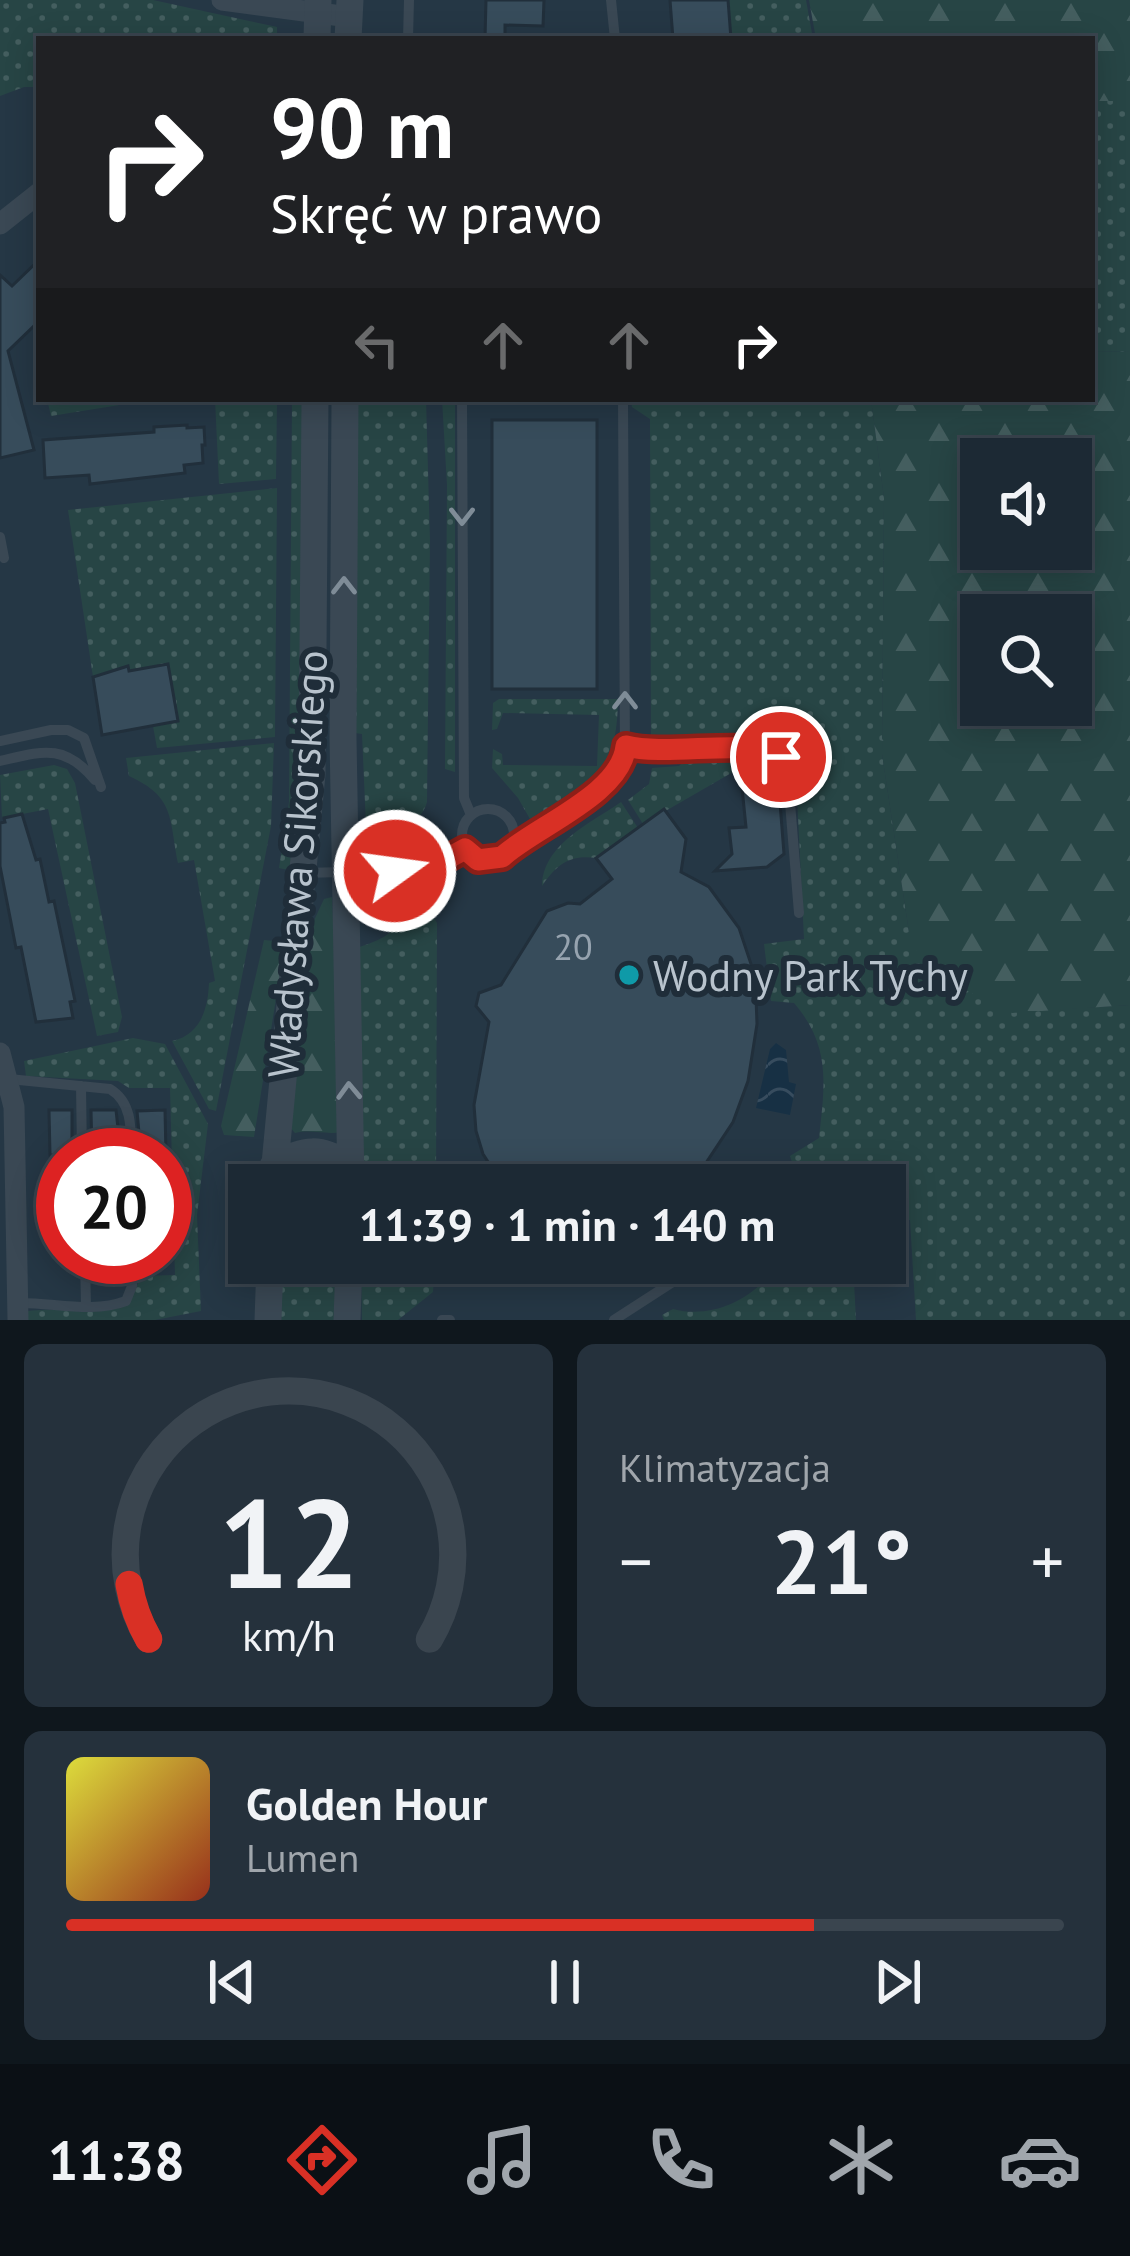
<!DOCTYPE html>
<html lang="pl">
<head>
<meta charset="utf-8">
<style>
  :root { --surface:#1c2934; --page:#25313c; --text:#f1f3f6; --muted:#a0a6ac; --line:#3a454f; --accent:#d93025 }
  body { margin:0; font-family:"PT Sans",sans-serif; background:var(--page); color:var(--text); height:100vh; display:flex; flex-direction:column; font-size:45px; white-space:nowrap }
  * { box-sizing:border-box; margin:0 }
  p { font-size:39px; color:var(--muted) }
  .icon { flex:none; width:66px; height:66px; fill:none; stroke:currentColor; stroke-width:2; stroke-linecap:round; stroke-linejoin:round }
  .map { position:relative; height:1320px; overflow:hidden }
  .side { display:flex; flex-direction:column; gap:24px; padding:24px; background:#0f171d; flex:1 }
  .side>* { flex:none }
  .guide { position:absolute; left:36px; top:36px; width:1059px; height:366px; border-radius:0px; box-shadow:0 6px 30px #0003,0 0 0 3px var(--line); background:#202124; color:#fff; overflow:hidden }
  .tools { position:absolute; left:960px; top:438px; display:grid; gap:24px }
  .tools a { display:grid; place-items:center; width:132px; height:132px; border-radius:0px; background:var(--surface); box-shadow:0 6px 30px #0003,0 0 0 3px var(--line); font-size:60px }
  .speed { position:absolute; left:36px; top:1128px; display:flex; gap:24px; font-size:60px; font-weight:700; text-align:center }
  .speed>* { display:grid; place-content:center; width:156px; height:156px; border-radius:50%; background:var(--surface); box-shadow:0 6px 30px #0003,0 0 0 3px var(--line); line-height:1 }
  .speed .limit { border:18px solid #d22; background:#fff; color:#111 }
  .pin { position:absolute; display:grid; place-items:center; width:102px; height:102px; color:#fff; margin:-51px; border:6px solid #fff; border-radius:50%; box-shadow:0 3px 12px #0007 }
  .me { position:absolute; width:132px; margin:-66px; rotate:76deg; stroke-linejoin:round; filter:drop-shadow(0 0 9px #0008) }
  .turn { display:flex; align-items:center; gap:42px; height:252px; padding:0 36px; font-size:54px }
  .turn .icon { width:156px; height:156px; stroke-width:2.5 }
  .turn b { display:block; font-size:84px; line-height:102px }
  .lanes { display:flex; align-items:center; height:114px; padding:0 36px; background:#0003; justify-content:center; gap:60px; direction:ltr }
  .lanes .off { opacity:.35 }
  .big { font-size:90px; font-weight:600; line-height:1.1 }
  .side .tile { flex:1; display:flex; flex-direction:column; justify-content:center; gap:18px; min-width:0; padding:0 42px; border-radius:18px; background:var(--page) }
  .side .dial { align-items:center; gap:0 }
  .dial svg { height:312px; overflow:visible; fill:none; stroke:var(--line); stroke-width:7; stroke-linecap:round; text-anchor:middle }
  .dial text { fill:var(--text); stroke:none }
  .song { display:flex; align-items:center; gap:36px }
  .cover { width:144px; height:144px; border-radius:18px; background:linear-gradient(135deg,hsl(60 70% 55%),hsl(10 70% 35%)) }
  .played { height:12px; border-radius:6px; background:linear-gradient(90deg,var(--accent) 75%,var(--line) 75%) }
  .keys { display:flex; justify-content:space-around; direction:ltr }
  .heat { display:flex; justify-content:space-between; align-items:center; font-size:66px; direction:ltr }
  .side .tiles { flex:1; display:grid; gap:24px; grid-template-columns:1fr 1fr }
  .tile:last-child { grid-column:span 2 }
  .trip { position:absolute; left:228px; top:1164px; width:678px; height:120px; border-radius:0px; background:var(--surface); box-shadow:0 6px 30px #0003,0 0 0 3px var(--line); font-weight:600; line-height:120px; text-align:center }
  .tabs { display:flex; height:192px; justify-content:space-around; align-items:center; background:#0b1015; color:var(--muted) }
  .tabs .icon { width:84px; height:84px }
  .tabs .current { color:var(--accent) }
  .tabs b { font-size:54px; color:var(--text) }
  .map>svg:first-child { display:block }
  .grass { fill:url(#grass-dots) }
  .forest { fill:url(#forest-firs); fill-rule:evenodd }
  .water { fill:url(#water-waves) }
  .building { fill:#374c5b; stroke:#212f3b; stroke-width:3 }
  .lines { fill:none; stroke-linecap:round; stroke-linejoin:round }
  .service { stroke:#3a4854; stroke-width:10 }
  .minor { stroke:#3a4854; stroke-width:21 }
  .tertiary { stroke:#3a4854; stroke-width:27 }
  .oneway { stroke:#7f8c97 }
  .route-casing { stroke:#8d1f18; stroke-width:30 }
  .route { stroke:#d93025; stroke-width:21 }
  .culture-dot { fill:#0f9aa8; stroke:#1f2d39; stroke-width:4.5 }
  .labels { text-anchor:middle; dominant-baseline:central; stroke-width:12; stroke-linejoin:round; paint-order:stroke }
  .number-label { font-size:36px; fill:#96a3af }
  .street-label { font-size:42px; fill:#b8c3cd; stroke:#1f2d39 }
  .poi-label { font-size:42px; fill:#b8c3cd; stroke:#1f2d39; text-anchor:start }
</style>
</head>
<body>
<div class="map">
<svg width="1130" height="1320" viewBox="0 0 1130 1320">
  <defs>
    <pattern id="grass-dots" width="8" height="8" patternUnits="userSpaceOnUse" patternTransform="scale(3)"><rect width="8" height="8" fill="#274545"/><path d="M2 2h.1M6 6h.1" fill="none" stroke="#445e5f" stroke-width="1.8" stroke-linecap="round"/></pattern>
    <pattern id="forest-firs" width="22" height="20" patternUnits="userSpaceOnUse" patternTransform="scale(3)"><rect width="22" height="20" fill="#274545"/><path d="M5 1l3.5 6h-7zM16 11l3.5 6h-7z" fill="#445e5f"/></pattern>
    <pattern id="water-waves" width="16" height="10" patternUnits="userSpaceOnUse" patternTransform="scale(3)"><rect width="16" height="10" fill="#173044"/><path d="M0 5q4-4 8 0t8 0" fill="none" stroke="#374c5e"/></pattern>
  </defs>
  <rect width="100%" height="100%" fill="#253745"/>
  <path class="grass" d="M0 0H153L277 27V39H39V87H24L0 96Z
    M728 0H806L813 39H731Z
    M1092 101H1130V352L1092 351Z
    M47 399H157L51 416Z
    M215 399H277L276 479 219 484Z
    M292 399H305L299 803 293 871 279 868 289 802Z
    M357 399H426L430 541 427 802C420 828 390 832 385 859L381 844 371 838 366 826 362 734 355 733Z
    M442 399H455V772L445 769 447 485Z
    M631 399H871L884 498 882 754 909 932 1012 1012 1130 1005V1320H916L910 1220H885V1185H799L790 1156 819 1138C825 1084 831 1046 794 1003L771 1001 764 944 804 939 795 755 774 734 684 742 651 738 650 419 632 407Z
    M277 488 275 737 157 748 153 726 178 718 169 667 165 664 129 671 127 666 93 677 68 510Z
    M499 699H618C617 776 592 783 534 826L518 798 492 768 493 749 502 754 503 765 597 766 599 715 503 713 497 729 492 730 493 703Z
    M274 743 271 826 216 1111 209 1109 172 1041C201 1035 208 1008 209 983L215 981 194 860 178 863C169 817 175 797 129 776L126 758Z
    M741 751 740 768 643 824 628 800 649 784 652 768 679 766 687 758Z
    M54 765 67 769 75 783 122 1017 118 1032 97 1036 48 809 2 818 0 775Z
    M621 802 638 828 596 858C570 854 556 865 542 886 543 844 591 823 621 802Z
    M405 900 427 907 437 923 436 1185H360L357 948C391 936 394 935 405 900Z
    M133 1038 165 1044 208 1124 197 1215 201 1311 155 1320H28V1311C74 1306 123 1320 142 1276L175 1275 170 1088H129L118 1081 26 1076 24 1061Z
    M281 1263H340L338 1320H278Z
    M361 1263H435L433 1292 398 1320H362Z
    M778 1263H853L856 1320H664L662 1315 673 1309C713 1320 757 1298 778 1263Z"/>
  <path class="forest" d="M809 0H1130V101H1092V39H816Z
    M1092 351 1130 352V1005L1012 1013 925 970 909 932 882 754 884 498 871 399H1092ZM981 459H1071V549H981ZM1071 615V705H981V615Z
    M332 897 342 1132C325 1135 312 1129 295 1133L290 1127 311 927 324 899Z
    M264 940 285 942 254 1137 224 1135 221 1126Z"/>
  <path class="water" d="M776 1043 786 1050 789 1082 796 1084 790 1115 756 1108 770 1049Z"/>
  <path class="building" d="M486 0H544L543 26 505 25V39H485Z
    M670 0H728L731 39H673Z
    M39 260V321L8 351 34 450 0 458V275L12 286Z
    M492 420H597V689H492Z
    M187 425V428L204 427 205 445H202L203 463 184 465 185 473 90 484 89 475 45 478 43 440 154 432V427Z
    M168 664 178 721 102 735 93 677 128 666 129 671Z
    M771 765 778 777 784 854 767 867 715 871 732 854 729 828 746 827 740 768Z
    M664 809 686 839 681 872 709 887 739 928 751 964 756 998 757 1024 748 1081 733 1122 702 1169 709 1185H503L483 1154 476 1131 474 1105 489 1022 476 1006 479 993 501 985 547 911 568 903 580 904 612 879 596 858Z
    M22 814 36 860 40 859 49 902 54 901 75 1001 70 1002 73 1018 36 1022 21 947 16 948 0 866V823L5 822 4 818Z
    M49 1110H72V1155H50Z
    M91 1110H116L121 1155H92Z
    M165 1110 166 1155H141L137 1111Z"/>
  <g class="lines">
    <path class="service" d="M611 0 615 39
      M408 39 409 0
      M462 399 464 798 471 815
      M0 537 4 558
      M0 741 51 730H68L84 738 101 787
      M626 747 661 752 762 747 781 757 787 766 799 913
      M0 761C43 751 64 743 95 780
      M462 835a26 26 0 1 1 52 0a26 26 0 1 1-52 0Z
      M512 845C543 830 614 789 625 757L623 399
      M304 873 420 870 465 849
      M9 1079 110 1089C133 1103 131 1130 131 1155
      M81 1086 82 1155
      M85 1257 86 1307
      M17 1303C53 1302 91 1314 126 1301L132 1286V1257
      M442 1320H450
      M614 1320 699 1265"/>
    <path class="minor" d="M222 0 349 17
      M0 224 39 193
      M0 1053 14 1107 18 1320"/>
    <path class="tertiary" d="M317 39 318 0
      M348 39 350 0
      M345 399 343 738 351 1185
      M273 1166C304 1148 321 1146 351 1167
      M273 1185 312 774 315 399
      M268 1320 270 1263
      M347 1320 349 1263"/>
  </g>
  <defs><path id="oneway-chevron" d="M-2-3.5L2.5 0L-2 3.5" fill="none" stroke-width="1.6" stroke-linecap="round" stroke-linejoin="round" transform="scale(3)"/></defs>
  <g class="oneway">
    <use href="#oneway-chevron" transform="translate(462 516) rotate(90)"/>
    <use href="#oneway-chevron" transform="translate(344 586) rotate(-90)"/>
    <use href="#oneway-chevron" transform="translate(625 701) rotate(-90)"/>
    <use href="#oneway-chevron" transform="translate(349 1091) rotate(-92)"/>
  </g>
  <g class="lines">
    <defs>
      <path id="route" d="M395 871 432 867 465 849 478 860 502 857C534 827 621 795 626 746 668 757 754 737 781 757"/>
    </defs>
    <use href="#route" class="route-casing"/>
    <use href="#route" class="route"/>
  </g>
  <circle class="culture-dot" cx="629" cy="975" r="12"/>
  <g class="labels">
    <g class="number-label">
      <text x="573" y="946">20</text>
    </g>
    <g class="street-label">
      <text transform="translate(297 864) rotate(-86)">Władysława Sikorskiego</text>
    </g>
    <g class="poi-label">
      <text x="653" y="975">Wodny Park Tychy</text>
    </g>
  </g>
</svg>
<div class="tools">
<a><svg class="icon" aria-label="sound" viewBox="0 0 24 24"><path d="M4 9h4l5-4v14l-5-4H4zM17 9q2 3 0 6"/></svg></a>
<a><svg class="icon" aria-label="search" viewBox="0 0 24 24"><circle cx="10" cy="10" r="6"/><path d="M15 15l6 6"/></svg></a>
</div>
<div class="speed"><div class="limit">20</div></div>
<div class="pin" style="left:781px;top:757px;background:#d93025"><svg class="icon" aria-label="arrive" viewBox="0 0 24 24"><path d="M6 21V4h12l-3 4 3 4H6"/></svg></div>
<svg class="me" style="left:395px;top:871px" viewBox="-20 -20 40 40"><circle r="17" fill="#d93025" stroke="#fff" stroke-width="3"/><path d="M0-11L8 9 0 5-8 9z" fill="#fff"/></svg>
<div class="trip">11:39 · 1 min · 140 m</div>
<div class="guide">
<div class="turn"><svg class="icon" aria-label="right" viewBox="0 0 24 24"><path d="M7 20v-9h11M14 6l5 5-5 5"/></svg><div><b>90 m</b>Skręć w prawo</div></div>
<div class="lanes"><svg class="icon off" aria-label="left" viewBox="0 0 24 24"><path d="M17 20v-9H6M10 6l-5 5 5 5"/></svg><svg class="icon off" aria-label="ahead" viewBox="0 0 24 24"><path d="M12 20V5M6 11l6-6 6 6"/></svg><svg class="icon off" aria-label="ahead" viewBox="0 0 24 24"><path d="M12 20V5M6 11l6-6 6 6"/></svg><svg class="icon" aria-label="right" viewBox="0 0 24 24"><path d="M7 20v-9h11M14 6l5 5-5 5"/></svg></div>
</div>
</div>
<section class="side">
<div class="tiles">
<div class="tile dial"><svg viewBox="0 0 100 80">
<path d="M14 69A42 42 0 1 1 86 69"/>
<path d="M14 69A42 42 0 0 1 9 55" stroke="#d93025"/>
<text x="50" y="56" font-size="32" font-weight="700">12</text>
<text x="50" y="72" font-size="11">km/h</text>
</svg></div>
<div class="tile"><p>Klimatyzacja</p>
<div class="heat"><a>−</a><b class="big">21°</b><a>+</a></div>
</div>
<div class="tile">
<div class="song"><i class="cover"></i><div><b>Golden Hour</b><p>Lumen</p></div></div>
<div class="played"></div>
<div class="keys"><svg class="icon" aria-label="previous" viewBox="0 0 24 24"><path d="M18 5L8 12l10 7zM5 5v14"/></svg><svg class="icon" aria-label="pause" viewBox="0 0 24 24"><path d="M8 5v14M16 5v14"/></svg><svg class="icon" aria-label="next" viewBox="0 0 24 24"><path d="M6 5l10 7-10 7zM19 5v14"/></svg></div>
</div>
</div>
</section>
<nav class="tabs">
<b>11:38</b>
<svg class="icon current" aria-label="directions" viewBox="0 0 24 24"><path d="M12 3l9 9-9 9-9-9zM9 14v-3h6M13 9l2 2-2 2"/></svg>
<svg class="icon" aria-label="music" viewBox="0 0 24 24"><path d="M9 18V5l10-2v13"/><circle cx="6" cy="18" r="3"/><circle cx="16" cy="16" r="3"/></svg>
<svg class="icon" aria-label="phone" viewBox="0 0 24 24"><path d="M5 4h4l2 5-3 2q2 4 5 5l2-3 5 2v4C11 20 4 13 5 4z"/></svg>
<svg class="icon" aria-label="climate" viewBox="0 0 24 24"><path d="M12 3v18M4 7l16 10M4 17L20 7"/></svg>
<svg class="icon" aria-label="car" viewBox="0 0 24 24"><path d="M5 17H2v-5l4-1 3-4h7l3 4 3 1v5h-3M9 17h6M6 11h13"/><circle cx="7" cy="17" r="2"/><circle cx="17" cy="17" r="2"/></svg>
</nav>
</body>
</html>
